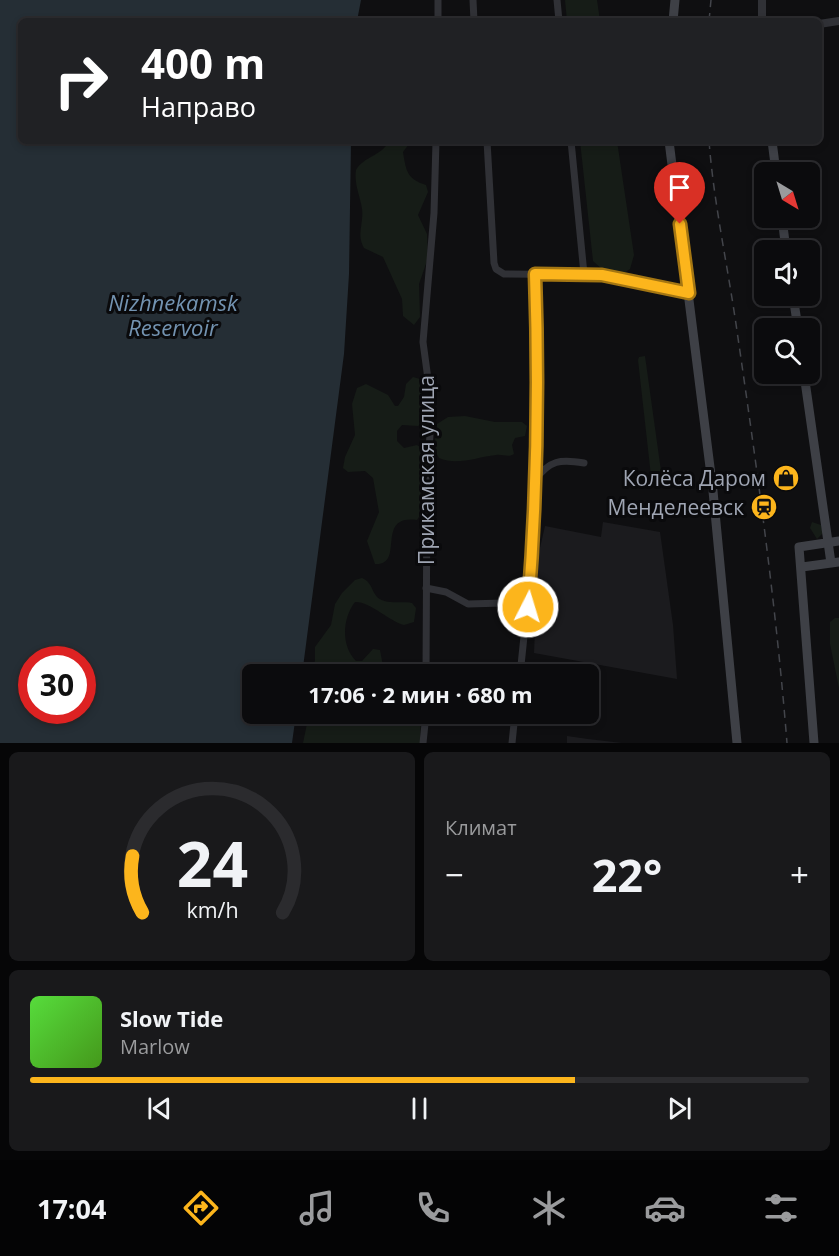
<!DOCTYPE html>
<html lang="ru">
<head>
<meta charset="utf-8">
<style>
  :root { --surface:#0b0b0d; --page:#19191b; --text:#f1f3f6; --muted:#9a9b9d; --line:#2b2b2e; --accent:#fcb51c }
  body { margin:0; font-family:"Open Sans",sans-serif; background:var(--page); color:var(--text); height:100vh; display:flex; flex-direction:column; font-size:22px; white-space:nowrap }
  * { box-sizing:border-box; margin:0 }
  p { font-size:20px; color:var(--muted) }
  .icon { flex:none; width:33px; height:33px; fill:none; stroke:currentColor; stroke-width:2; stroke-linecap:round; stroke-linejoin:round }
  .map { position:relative; height:743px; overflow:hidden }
  .side { display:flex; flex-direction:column; gap:9px; padding:9px; background:#060607; flex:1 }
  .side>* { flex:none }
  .banner { position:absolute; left:18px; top:18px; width:804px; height:126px; border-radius:9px; box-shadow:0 3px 9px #0003,0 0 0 2px var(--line); background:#202124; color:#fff; overflow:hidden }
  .needle { width:39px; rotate:142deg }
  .controls { position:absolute; left:754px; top:162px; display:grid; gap:12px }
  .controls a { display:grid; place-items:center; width:66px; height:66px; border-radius:9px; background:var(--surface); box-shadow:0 3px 9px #0003,0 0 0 2px var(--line); font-size:30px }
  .speed { position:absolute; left:18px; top:646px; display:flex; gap:12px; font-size:30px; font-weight:700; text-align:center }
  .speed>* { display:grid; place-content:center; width:78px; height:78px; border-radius:50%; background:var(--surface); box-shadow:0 3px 9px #0003,0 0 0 2px var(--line); line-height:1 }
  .speed .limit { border:9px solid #d22; background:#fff; color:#111 }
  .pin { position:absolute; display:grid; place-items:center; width:51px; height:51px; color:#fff; margin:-62px -26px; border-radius:50% 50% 50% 0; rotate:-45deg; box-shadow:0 0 6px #0007 }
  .pin .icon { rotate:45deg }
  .me { position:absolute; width:66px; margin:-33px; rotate:5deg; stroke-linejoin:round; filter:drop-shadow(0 0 4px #0008) }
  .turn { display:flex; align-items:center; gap:21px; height:126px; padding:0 24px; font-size:27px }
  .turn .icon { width:78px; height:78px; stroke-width:2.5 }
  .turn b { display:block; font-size:42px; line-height:51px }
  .big { font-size:45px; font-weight:700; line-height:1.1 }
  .side .card { flex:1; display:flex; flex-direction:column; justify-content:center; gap:9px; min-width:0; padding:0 21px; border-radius:9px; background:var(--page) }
  .side .dial { align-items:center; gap:0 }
  .dial svg { height:156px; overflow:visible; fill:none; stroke:var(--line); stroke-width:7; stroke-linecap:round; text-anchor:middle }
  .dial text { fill:var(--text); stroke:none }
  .song { display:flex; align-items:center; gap:18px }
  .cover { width:72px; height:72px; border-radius:9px; background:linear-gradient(135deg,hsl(110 70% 55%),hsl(100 70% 35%)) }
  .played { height:6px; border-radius:3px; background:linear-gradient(90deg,var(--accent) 70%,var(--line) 70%) }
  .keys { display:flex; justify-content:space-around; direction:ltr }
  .heat { display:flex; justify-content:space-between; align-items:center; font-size:33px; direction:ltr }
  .side .tiles { flex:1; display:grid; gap:9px; grid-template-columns:1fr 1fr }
  .card:last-child { grid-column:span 2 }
  .trip { position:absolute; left:242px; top:664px; width:357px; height:60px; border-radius:9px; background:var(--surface); box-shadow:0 3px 9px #0003,0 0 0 2px var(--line); font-weight:700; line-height:60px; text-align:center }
  .dock { display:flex; height:96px; justify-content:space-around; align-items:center; background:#040405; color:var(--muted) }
  .dock .icon { width:42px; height:42px }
  .dock .active { color:var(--accent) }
  .dock b { font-size:27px; color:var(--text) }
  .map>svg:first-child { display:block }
  .built { fill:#1b1b1e }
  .green { fill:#161c17 }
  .water { fill:#252e35; fill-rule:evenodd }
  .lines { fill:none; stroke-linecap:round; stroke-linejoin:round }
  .minor { stroke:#303136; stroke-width:7 }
  .tertiary { stroke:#303136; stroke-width:8 }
  .secondary { stroke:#3e4046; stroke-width:9 }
  .rail { stroke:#43454b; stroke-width:1.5; stroke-dasharray:8 6; stroke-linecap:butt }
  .route-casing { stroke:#a47612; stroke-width:15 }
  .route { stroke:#fcb51c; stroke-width:10 }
  .labels { text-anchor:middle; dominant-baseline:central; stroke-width:6; stroke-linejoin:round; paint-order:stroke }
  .street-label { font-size:21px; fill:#9fa5b3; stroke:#0a0a0c }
  .poi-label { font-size:21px; fill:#9fa5b3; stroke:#0a0a0c; text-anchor:end }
  .water-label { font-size:22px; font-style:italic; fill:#7393b1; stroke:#0a0a0c }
</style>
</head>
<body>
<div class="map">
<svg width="839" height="743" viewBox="0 0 839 743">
  <rect width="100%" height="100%" fill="#0f0f11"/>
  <path class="built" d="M603 522 660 532 673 625 677 679 534 653 535 629 531 628 537 561 545 526 601 537Z
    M567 736 588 739 622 743H567Z"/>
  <path class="green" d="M565 0H597L600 21H567Z
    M389 141H416L409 144 403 152C406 171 407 179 426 185L428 192 418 215 427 234 428 258 419 284 420 317 414 325 403 316 402 299 383 257 364 248C356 234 364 224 362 209 360 195 354 185 356 170 364 156 382 156 389 141Z
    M580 141H617L634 255 630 269 624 273 603 270 593 261Z
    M645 356 661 471 657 479 651 476 638 360 639 357Z
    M413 377 420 379 426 420 418 426 402 425 397 431V441L404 448 417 445 426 451V473L419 485 424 509 417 520C374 514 406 566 375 564L367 541 379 512 373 478 365 471 348 472 343 468 345 457 355 435 352 404 357 388 366 384 388 395 395 406H398L404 397 406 384Z
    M465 416 495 422H522L527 426 525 436 515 438 512 445 514 454C508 458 503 454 496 455 477 457 457 466 439 458L434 449 437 424 448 417Z
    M812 522 821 525 823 533 817 539 810 528Z
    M362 578C372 582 371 590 377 597 385 605 402 601 412 603L416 608 414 622 404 625C389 621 369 601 355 602 342 619 341 646 356 661H362L373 649 380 650 383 666 394 675H307L315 661V647L331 625 335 604 342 593 355 580Z
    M835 618H839V688L830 644V622Z
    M309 714H421L420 743H303Z"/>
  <path class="water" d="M0 0H361L357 21H21V141H351L349 274 344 354 302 675H252V714H296L292 743H0ZM32 660H82V711H32Z"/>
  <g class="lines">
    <path class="minor" d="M473 0 474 21
      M557 0 559 21
      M438 21V0
      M487 141 494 263 496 269 504 274 602 275 689 293
      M571 141 584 274
      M535 480C550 460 560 459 584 463
      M426 588 446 592 468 604 503 603 528 607
      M426 675 427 483 430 434V394L423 342 434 213 436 141
      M520 675C535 541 539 408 535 274
      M423 743 426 714
      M512 743 515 714"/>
    <path class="tertiary" d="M762 0V21
      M819 24 839 21"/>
    <path class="secondary" d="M673 21 675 0
      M669 141 713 491 737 743
      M772 141 776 172
      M782 218 786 250
      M793 296 798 328
      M804 374 831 563
      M802 567 839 562
      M814 743 799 547 839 541"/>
    <path class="rail" d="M709 21 711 0
      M709 141C714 205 728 267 737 331 757 468 776 605 787 743"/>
  </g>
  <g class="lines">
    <defs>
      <path id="route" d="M528 607C537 496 539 385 535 274L602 275 689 293 680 224"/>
    </defs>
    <use href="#route" class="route-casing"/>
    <use href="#route" class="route"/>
  </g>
  <defs>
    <symbol id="shop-disc" viewBox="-11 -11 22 22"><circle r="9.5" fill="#fcb51c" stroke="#0a0a0c"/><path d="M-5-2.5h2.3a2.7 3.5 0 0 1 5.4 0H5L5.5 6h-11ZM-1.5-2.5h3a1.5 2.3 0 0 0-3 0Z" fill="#111"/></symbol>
    <symbol id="station-disc" viewBox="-11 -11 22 22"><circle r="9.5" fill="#fcb51c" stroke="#0a0a0c"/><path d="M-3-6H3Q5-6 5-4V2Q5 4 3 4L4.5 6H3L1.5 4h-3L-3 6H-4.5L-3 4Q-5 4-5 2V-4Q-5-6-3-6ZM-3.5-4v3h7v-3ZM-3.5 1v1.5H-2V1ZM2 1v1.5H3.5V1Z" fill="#111"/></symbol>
  </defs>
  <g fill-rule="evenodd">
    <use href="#shop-disc" x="771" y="463" width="30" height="30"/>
    <use href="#station-disc" x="749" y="492" width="30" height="30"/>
  </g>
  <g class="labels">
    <g class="street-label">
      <text transform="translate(426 470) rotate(-90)">Прикамская улица</text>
    </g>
    <g class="poi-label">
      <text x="766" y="478">Колёса Даром</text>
      <text x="744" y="507">Менделеевск</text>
    </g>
    <g class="water-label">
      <text x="173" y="302">Nizhnekamsk<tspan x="173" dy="25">Reservoir</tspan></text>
    </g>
  </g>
</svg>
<div class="controls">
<a><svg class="needle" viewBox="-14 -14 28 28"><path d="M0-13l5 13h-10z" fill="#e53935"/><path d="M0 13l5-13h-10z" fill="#9a9b9d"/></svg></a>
<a><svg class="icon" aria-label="sound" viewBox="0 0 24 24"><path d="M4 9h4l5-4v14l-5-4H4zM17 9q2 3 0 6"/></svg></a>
<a><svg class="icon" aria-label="search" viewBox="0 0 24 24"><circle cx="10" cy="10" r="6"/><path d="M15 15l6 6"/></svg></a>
</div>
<div class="speed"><div class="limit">30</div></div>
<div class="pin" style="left:680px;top:224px;background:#d93025"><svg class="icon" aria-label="arrive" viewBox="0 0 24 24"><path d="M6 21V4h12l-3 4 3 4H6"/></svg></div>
<svg class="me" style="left:528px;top:607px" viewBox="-20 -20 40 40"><circle r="17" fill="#fcb51c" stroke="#fff" stroke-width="3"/><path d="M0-11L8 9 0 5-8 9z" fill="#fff"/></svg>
<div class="trip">17:06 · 2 мин · 680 m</div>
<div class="banner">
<div class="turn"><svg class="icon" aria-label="right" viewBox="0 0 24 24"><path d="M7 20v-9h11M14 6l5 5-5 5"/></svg><div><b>400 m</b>Направо</div></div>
</div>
</div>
<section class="side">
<div class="tiles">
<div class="card dial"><svg viewBox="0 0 100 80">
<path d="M14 69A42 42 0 1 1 86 69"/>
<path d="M14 69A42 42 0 0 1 9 40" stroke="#fcb51c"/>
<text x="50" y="56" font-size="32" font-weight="700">24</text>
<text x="50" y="72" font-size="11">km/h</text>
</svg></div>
<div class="card"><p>Климат</p>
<div class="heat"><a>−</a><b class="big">22°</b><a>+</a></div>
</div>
<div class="card">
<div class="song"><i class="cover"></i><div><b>Slow Tide</b><p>Marlow</p></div></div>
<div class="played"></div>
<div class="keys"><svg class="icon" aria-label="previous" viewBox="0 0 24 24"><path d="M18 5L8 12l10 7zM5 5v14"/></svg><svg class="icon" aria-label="pause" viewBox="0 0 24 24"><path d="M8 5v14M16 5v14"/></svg><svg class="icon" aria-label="next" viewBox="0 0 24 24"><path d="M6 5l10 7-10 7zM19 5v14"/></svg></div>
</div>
</div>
</section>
<nav class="dock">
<b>17:04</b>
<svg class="icon active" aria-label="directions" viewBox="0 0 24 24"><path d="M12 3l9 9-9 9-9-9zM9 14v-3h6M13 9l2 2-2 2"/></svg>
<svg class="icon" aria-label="music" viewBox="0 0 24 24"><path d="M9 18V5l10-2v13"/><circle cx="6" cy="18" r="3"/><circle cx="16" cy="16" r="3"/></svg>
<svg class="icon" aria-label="phone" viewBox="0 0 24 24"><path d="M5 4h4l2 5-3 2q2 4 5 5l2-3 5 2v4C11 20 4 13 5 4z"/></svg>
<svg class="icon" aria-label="climate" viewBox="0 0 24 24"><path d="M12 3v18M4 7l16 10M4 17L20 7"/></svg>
<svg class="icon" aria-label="car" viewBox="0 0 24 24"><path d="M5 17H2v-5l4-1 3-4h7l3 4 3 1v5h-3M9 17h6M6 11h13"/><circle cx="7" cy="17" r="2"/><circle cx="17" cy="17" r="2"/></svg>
<svg class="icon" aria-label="filters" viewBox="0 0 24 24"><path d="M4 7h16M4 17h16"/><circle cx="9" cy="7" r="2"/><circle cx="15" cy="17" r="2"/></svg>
</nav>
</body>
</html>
